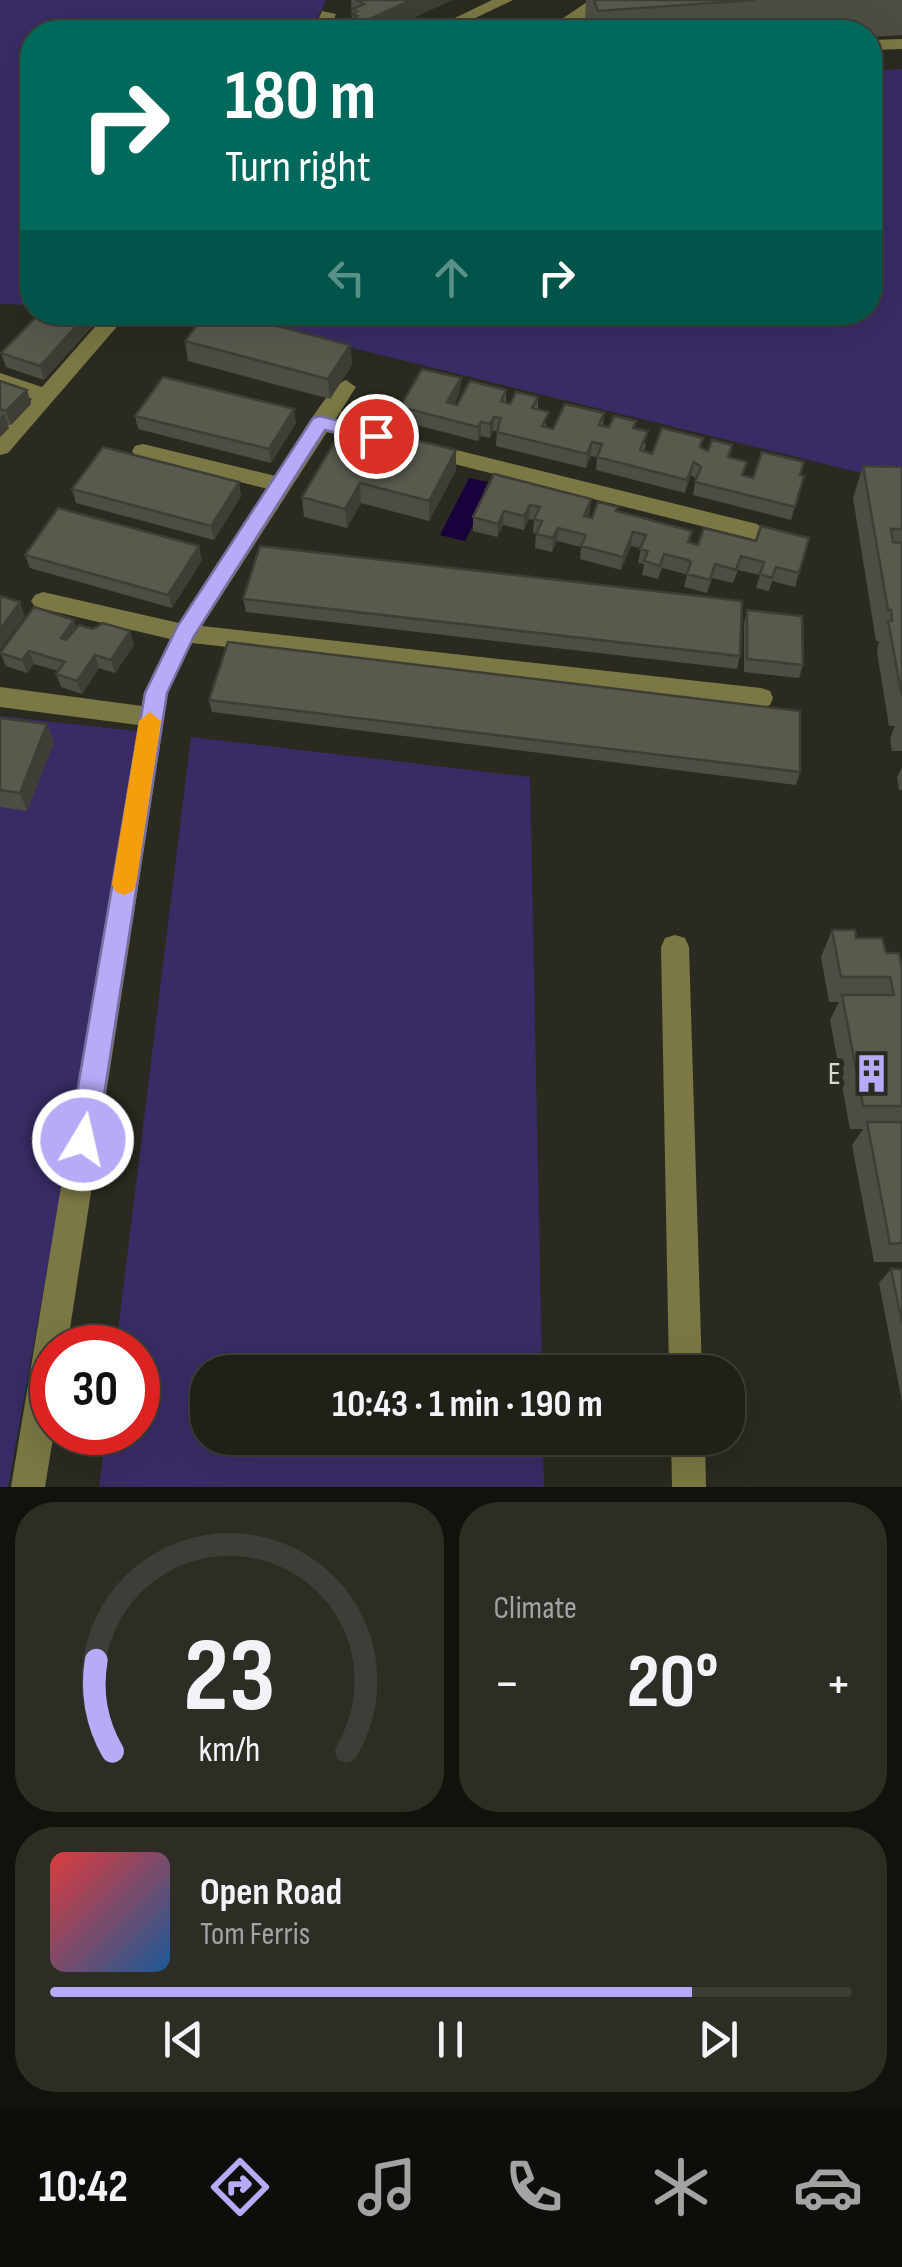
<!DOCTYPE html>
<html lang="en">
<head>
<meta charset="utf-8">
<style>
  :root { --surface:#202018; --page:#2d2d25; --text:#f1f3f6; --muted:#a2a3a2; --line:#3d3e37; --accent:#b7abf8 }
  body { margin:0; font-family:"Sofia Sans Condensed",sans-serif; background:var(--page); color:var(--text); height:100vh; display:flex; flex-direction:column; font-size:38px; white-space:nowrap }
  * { box-sizing:border-box; margin:0 }
  p { font-size:32px; color:var(--muted) }
  .icon { flex:none; width:55px; height:55px; fill:none; stroke:currentColor; stroke-width:2; stroke-linecap:round; stroke-linejoin:round }
  .map { position:relative; height:1487px; overflow:hidden }
  .panel { display:flex; flex-direction:column; gap:15px; padding:15px; background:#12120d; flex:1 }
  .panel>* { flex:none }
  .hud { position:absolute; left:20px; top:20px; width:862px; height:305px; border-radius:40px; box-shadow:0 10px 40px #0002,0 0 0 2px var(--line); background:#00695c; color:#fff; overflow:hidden }
  .speed { position:absolute; left:30px; top:1325px; display:flex; gap:20px; font-size:50px; font-weight:700; text-align:center }
  .speed>* { display:grid; place-content:center; width:130px; height:130px; border-radius:50%; background:var(--surface); box-shadow:0 10px 40px #0002,0 0 0 2px var(--line); line-height:1 }
  .speed .limit { border:15px solid #d22; background:#fff; color:#111 }
  .pin { position:absolute; display:grid; place-items:center; width:85px; height:85px; color:#fff; margin:-42px; border:5px solid #fff; border-radius:50%; box-shadow:0 2px 10px #0007 }
  .me { position:absolute; width:110px; margin:-55px; rotate:9deg; stroke-linejoin:round; filter:drop-shadow(0 0 8px #0008) }
  .turn { display:flex; align-items:center; gap:35px; height:210px; padding:0 40px; font-size:45px }
  .turn .icon { width:130px; height:130px; stroke-width:2.5 }
  .turn b { display:block; font-size:70px; line-height:85px }
  .lanes { display:flex; align-items:center; height:95px; padding:0 40px; background:#0003; justify-content:center; gap:50px; direction:ltr }
  .lanes .off { opacity:.35 }
  .big { font-size:75px; font-weight:700; line-height:1.1 }
  .panel .card { flex:1; display:flex; flex-direction:column; justify-content:center; gap:15px; min-width:0; padding:0 35px; border-radius:40px; background:var(--page) }
  .panel .dial { align-items:center; gap:0 }
  .dial svg { height:260px; overflow:visible; fill:none; stroke:var(--line); stroke-width:7; stroke-linecap:round; text-anchor:middle }
  .dial text { fill:var(--text); stroke:none }
  .song { display:flex; align-items:center; gap:30px }
  .cover { width:120px; height:120px; border-radius:15px; background:linear-gradient(135deg,hsl(0 70% 55%),hsl(210 70% 35%)) }
  .played { height:10px; border-radius:5px; background:linear-gradient(90deg,var(--accent) 80%,var(--line) 80%) }
  .keys { display:flex; justify-content:space-around; direction:ltr }
  .heat { display:flex; justify-content:space-between; align-items:center; font-size:55px; direction:ltr }
  .panel .tiles { flex:1; display:grid; gap:15px; grid-template-columns:1fr 1fr }
  .card:last-child { grid-column:span 2 }
  .trip { position:absolute; left:190px; top:1355px; width:555px; height:100px; border-radius:40px; background:var(--surface); box-shadow:0 10px 40px #0002,0 0 0 2px var(--line); font-weight:700; line-height:100px; text-align:center }
  .dock { display:flex; height:160px; justify-content:space-around; align-items:center; background:#0d0d0a; color:var(--muted) }
  .dock .icon { width:70px; height:70px }
  .dock .selected { color:var(--accent) }
  .dock b { font-size:45px; color:var(--text) }
  .map>svg:first-child { display:block }
  .green { fill:#392c66 }
  .water { fill:#17023b }
  .lines { fill:none; stroke-linecap:round; stroke-linejoin:round }
  .minor { fill:#7a7844; fill-rule:evenodd }
  .wall { fill:#4d4d43 }
  .shaded-wall { fill:#3e3e37 }
  .building { fill:#59594e; stroke:#3e3e37; stroke-width:2.5 }
  .route { fill:#b7abf8; stroke:#776fa1; stroke-width:2.5 }
  .slow { fill:#f59e0b }
  .labels { text-anchor:middle; dominant-baseline:central; stroke-width:10; stroke-linejoin:round; paint-order:stroke }
  .poi-label { font-size:32px; fill:#d8d8d1; stroke:#2a2a20; text-anchor:end }
</style>
</head>
<body>
<div class="map">
<svg width="902" height="1487" viewBox="0 0 902 1487">
  <rect width="100%" height="100%" fill="#2a2a20"/>
  <path class="green" d="M0 0H326L311 32H32V305L0 304Z
    M902 69V483L210 313 870 312V70Z
    M0 716 144 732 8 1487H0Z
    M191 737 530 777 542 1372H208V1438H543L544 1487H99L106 1433 138 1432V1348L116 1347Z"/>
  <path class="water" d="M469 478 488 482 484 490 489 492 465 541 440 535Z"/>
  <g class="lines">
    <path class="minor" d="M492 0H513L446 32H426Z
      M616 0 570 27 572 32H556V23L587 2Z
      M322 11 336 14 329 32H313Z
      M902 39V49L870 50V40Z
      M108 312 127 315 8 453 0 455V434L32 399 0 387V373L42 387Z
      M346 380 356 387 335 420 757 524 768 532 757 540 327 432 202 626 761 688 770 691 773 698 770 705 761 708 192 643 168 693 67 1348H52L54 1432 45 1487H11L138 725 0 707V687L142 706 144 693 170 639 35 607 31 601 35 595 43 592 179 623 268 489 135 456 132 451 135 446 143 444 276 476C290 455 326 387 346 380Z
      M675 935 685 938 689 947 702 1372H669L661 947 665 938Z
      M671 1438H705L706 1487H672Z"/>
  </g>
  <path class="wall" d="M351 0H452L383 32H350L349 20 352 18Z
    M586 0H902V35L870 37V32H588L585 21Z
    M41 312H96L98 320 44 380 6 367 1 353Z
    M185 341 350 345 352 365 330 399 188 361Z
    M0 381 27 390 31 404 11 425 7 424 9 428 0 437Z
    M506 390V402L510 404 538 397V410L547 427 553 429 604 413 603 426 609 427 636 421 635 428 646 445 644 451 652 454 701 448 708 451 732 445 730 457 744 476 753 478 804 476 791 520 693 495 696 479 691 475 685 493 596 470 597 457 591 456 586 468 496 446 497 431H493L490 438 481 436 478 441 401 421 400 407 460 392 454 404 457 405Z
    M135 416 296 423 271 463 138 429Z
    M380 446 456 450V470L429 521 361 503 347 528 304 517 302 497Z
    M863 466 902 467V751H892L890 738 895 726H889L877 652 879 641H876L853 498Z
    M494 474 590 513 588 517 592 518 618 507 617 511 692 531 690 543 698 545 809 538 795 587 772 581 769 591 756 588 760 575 738 570 733 583 712 578 707 593 684 587 687 574H685L662 568 658 579 642 575 644 564 638 563 641 548 631 546 621 570 580 559 581 547 557 541 552 552 535 548 536 533H533L534 520 529 519 524 530 503 525 497 537 473 531V517Z
    M239 482 241 496 214 540 76 503 72 489Z
    M25 555 202 560 172 608 30 568Z
    M243 599 740 656 737 669 246 612Z
    M747 610 803 665 799 678 744 672V624Z
    M77 628 130 631 134 645 115 673 99 668 82 694 61 687 56 674 58 671 34 664 27 673 6 666 0 653Z
    M209 700 800 772 796 785 212 712Z
    M0 718 47 724 54 742 27 811 0 807Z
    M902 767V790H899L897 777Z
    M832 930 856 938 886 953 902 969V1262H874L852 1145 863 1129H850L830 1020 839 1002H829L821 957Z
    M891 1269H902V1402L879 1283Z"/>
  <path class="shaded-wall" d="M411 0H452L383 32H357V25Z
    M89 312H96L98 320 44 380 40 366Z
    M350 345 352 365 330 399 328 379Z
    M461 378 460 392 447 416V402Z
    M27 390 31 404 11 425 6 411Z
    M294 409 296 423 271 463 269 449Z
    M4 414 9 428 0 437V418Z
    M494 417 493 431 490 438V424Z
    M481 422V436L478 441V427Z
    M592 442 591 456 586 468 587 454Z
    M456 450V470L429 521V501Z
    M694 462 691 475 685 493 687 480Z
    M239 482 241 496 214 540 211 526Z
    M360 483 361 503 347 528 345 509Z
    M591 499 590 513 582 529 584 516Z
    M530 505 529 519 524 530V516Z
    M504 511 503 525 497 537 498 524Z
    M558 528 557 541 552 552 553 538Z
    M633 532 631 546 621 570 623 557Z
    M199 546 202 560 172 608 168 595Z
    M20 602 25 616 0 650V630Z
    M74 620 78 633 65 651 61 638Z
    M130 631 134 645 115 673 111 660Z
    M29 651 34 664 27 673 22 660Z
    M95 655 99 668 82 694 77 681Z
    M47 724 54 742 27 811 20 793Z"/>
  <path class="building" d="M357 0H411L357 25 349 20 357 16 352 14 357 11 353 9 364 4Z
    M594 0H755L598 11Z
    M41 312H89L40 366 1 353Z
    M207 312H224L350 345 328 379 185 341Z
    M422 369 461 378 447 402 457 405 470 381 506 390 501 401 510 404 516 392 538 397 532 408 549 412 542 426 553 429 565 404 604 413 599 425 609 427 614 416 636 421 633 428 648 431 640 450 652 454 662 428 703 438 700 447 708 451 712 440 732 445 728 457 747 462 742 475 753 478 762 452 804 462 800 475 804 476 795 507 695 482 701 467 694 462 687 480 597 457 602 444 592 442 587 454 497 432 501 418 494 417 490 424 481 422 478 427 400 407Z
    M163 377 294 409 269 449 135 416Z
    M0 381 27 390 6 411 0 409Z
    M388 433 456 450 429 501 360 483 345 509 302 497 338 436 380 446Z
    M103 447 239 482 211 526 72 489Z
    M863 466 902 467V529H891L893 542 902 543V696L888 621H892L891 610H888Z
    M494 474 591 499 584 516 592 518 598 502 618 507 616 511 692 531 688 542 698 545 704 528 756 541 761 526 809 538 799 573 776 567 772 578 760 574 764 562 741 556 736 570 715 564 710 580 687 574 691 562 688 560 664 554 660 566 644 561 648 551 640 549 646 535 633 532 623 557 581 546 586 535 558 528 553 538 536 534 542 521 534 519 540 507 530 505 524 516 504 511 498 524 473 517Z
    M58 508 199 546 168 595 25 555Z
    M260 546 742 601 740 656 243 599Z
    M0 596 20 602 0 630Z
    M34 607 74 620 61 638 66 640 79 625 93 629 103 623 130 631 111 660 95 655 77 681 56 674 65 662 29 651 22 660 0 653Z
    M747 610 802 616 803 665 747 659Z
    M228 642 800 711V772L209 700Z
    M0 718 47 724 20 793 0 790Z
    M832 930H855L856 938H882L886 953H899L902 969V1106H863L842 995H894L890 977H841Z
    M867 1122H902V1243L890 1244Z
    M891 1269H902V1323Z"/>
  <path class="route" d="M320 416 382 432 385 436 376 443 325 430 194 636 167 693 97 1140 93 1150 83 1154 73 1150 69 1140 145 693 177 627 313 418Z"/>
  <path class="slow" d="M150 712 161 721 136 884 133 891 124 895 115 891 112 884 139 721Z"/>
  <defs>
    <symbol id="building-bare" viewBox="-9 -9 18 18"><path d="M-4-6H4V6H1V3H-1V6H-4ZM-2.5-4.3h1.7v1.8h-1.7ZM.8-4.3h1.7v1.8H.8ZM-2.5-1h1.7V.8h-1.7ZM.8-1h1.7V.8H.8Z" fill="#b7abf8" stroke="#2a2a20" stroke-width="2.5" paint-order="stroke"/></symbol>
  </defs>
  <g fill-rule="evenodd">
    <use href="#building-bare" x="844" y="1046" width="55" height="55"/>
  </g>
  <g class="labels">
    <g class="poi-label">
      <text x="841" y="1074">E</text>
    </g>
  </g>
</svg>
<div class="speed"><div class="limit">30</div></div>
<div class="pin" style="left:376px;top:436px;background:#d93025"><svg class="icon" aria-label="arrive" viewBox="0 0 24 24"><path d="M6 21V4h12l-3 4 3 4H6"/></svg></div>
<svg class="me" style="left:83px;top:1140px" viewBox="-20 -20 40 40"><circle r="17" fill="#b7abf8" stroke="#fff" stroke-width="3"/><path d="M0-11L8 9 0 5-8 9z" fill="#fff"/></svg>
<div class="trip">10:43 · 1 min · 190 m</div>
<div class="hud">
<div class="turn"><svg class="icon" aria-label="right" viewBox="0 0 24 24"><path d="M7 20v-9h11M14 6l5 5-5 5"/></svg><div><b>180 m</b>Turn right</div></div>
<div class="lanes"><svg class="icon off" aria-label="left" viewBox="0 0 24 24"><path d="M17 20v-9H6M10 6l-5 5 5 5"/></svg><svg class="icon off" aria-label="ahead" viewBox="0 0 24 24"><path d="M12 20V5M6 11l6-6 6 6"/></svg><svg class="icon" aria-label="right" viewBox="0 0 24 24"><path d="M7 20v-9h11M14 6l5 5-5 5"/></svg></div>
</div>
</div>
<section class="panel">
<div class="tiles">
<div class="card dial"><svg viewBox="0 0 100 80">
<path d="M14 69A42 42 0 1 1 86 69"/>
<path d="M14 69A42 42 0 0 1 9 41" stroke="#b7abf8"/>
<text x="50" y="56" font-size="32" font-weight="700">23</text>
<text x="50" y="72" font-size="11">km/h</text>
</svg></div>
<div class="card"><p>Climate</p>
<div class="heat"><a>−</a><b class="big">20°</b><a>+</a></div>
</div>
<div class="card">
<div class="song"><i class="cover"></i><div><b>Open Road</b><p>Tom Ferris</p></div></div>
<div class="played"></div>
<div class="keys"><svg class="icon" aria-label="previous" viewBox="0 0 24 24"><path d="M18 5L8 12l10 7zM5 5v14"/></svg><svg class="icon" aria-label="pause" viewBox="0 0 24 24"><path d="M8 5v14M16 5v14"/></svg><svg class="icon" aria-label="next" viewBox="0 0 24 24"><path d="M6 5l10 7-10 7zM19 5v14"/></svg></div>
</div>
</div>
</section>
<nav class="dock">
<b>10:42</b>
<svg class="icon selected" aria-label="directions" viewBox="0 0 24 24"><path d="M12 3l9 9-9 9-9-9zM9 14v-3h6M13 9l2 2-2 2"/></svg>
<svg class="icon" aria-label="music" viewBox="0 0 24 24"><path d="M9 18V5l10-2v13"/><circle cx="6" cy="18" r="3"/><circle cx="16" cy="16" r="3"/></svg>
<svg class="icon" aria-label="phone" viewBox="0 0 24 24"><path d="M5 4h4l2 5-3 2q2 4 5 5l2-3 5 2v4C11 20 4 13 5 4z"/></svg>
<svg class="icon" aria-label="climate" viewBox="0 0 24 24"><path d="M12 3v18M4 7l16 10M4 17L20 7"/></svg>
<svg class="icon" aria-label="car" viewBox="0 0 24 24"><path d="M5 17H2v-5l4-1 3-4h7l3 4 3 1v5h-3M9 17h6M6 11h13"/><circle cx="7" cy="17" r="2"/><circle cx="17" cy="17" r="2"/></svg>
</nav>
</body>
</html>
